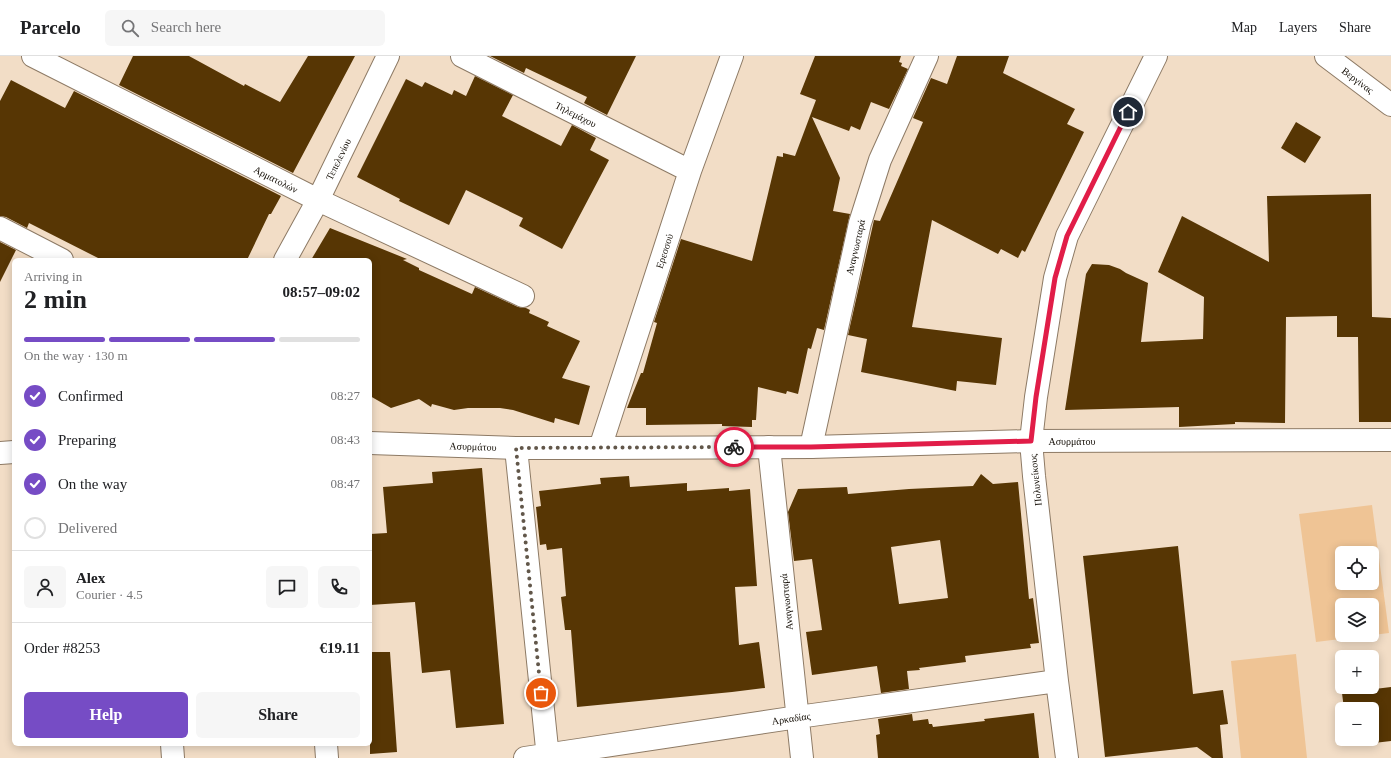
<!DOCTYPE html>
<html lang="en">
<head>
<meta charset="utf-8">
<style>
	:root { --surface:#fff; --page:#f6f6f6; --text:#202124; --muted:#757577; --line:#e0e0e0; --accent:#764cc5 }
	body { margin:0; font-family:"Times New Roman",serif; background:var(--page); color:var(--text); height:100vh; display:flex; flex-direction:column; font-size:15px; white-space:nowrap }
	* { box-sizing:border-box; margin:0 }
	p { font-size:13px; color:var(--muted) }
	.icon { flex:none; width:22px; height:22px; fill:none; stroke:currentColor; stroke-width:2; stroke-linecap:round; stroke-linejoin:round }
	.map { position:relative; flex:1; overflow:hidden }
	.details { position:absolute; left:12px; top:202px; width:360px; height:488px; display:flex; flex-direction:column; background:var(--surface); border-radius:6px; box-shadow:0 2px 10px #0003 }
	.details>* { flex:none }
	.tools { position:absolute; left:1335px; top:490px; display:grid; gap:8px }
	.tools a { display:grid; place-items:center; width:44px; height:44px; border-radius:6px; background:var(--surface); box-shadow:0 2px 10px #0003; font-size:20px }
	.pin { position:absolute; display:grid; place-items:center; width:34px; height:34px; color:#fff; margin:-17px; border:2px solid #fff; border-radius:50%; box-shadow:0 1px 4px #0007 }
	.courier { position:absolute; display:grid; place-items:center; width:40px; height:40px; margin:-20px; border:3px solid #e11d48; border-radius:50%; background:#fff; color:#222; box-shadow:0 1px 5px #0007 }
	.head em { font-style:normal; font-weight:600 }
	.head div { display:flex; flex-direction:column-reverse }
	.head { display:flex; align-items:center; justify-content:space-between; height:68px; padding:0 12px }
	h1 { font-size:26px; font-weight:600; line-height:30px }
	.bar { display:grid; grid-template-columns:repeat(4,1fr); gap:6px 4px; align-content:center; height:48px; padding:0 12px }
	.bar i { height:5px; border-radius:3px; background:var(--line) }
	.bar .active { background:var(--accent) }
	.bar p { grid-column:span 4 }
	.line { display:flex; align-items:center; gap:10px; padding:0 12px; border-top:1px solid var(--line) }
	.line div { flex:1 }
	.round { display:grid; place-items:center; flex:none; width:42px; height:42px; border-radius:6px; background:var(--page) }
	ol { padding:0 12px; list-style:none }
	li { display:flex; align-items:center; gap:12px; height:44px }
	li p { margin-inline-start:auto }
	li .icon { padding:4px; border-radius:50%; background:var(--accent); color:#fff; stroke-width:4 }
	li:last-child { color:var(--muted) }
	li i { width:22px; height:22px; border:2px solid var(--line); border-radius:50% }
	.button { display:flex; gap:8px; margin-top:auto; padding:8px 12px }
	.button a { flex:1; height:46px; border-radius:6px; background:var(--accent); color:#fff; font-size:16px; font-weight:600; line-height:46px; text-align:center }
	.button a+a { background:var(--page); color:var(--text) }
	header { display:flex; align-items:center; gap:24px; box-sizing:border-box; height:56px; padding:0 20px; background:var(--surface); border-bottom:1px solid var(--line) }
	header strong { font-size:19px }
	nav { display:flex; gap:22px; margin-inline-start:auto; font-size:14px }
	.search { width:280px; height:36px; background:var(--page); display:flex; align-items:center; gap:10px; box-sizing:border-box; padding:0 14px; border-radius:6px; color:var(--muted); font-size:15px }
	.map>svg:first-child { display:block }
	.green { fill:#efc495; fill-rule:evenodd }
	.building { fill:#573604; fill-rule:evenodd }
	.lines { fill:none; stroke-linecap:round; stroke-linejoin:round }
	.minor-casing { stroke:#8d7a65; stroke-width:24 }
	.tertiary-casing { stroke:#8d7a65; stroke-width:24 }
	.minor { stroke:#fff; stroke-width:22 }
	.tertiary { stroke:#fff; stroke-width:22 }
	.done { stroke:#62574a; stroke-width:4; stroke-dasharray:0 7.2 }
	.route { stroke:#e11d48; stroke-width:5 }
	.labels { text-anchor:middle; stroke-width:4; stroke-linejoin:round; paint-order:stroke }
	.street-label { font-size:10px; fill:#150f07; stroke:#fff }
</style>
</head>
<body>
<header>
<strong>Parcelo</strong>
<div class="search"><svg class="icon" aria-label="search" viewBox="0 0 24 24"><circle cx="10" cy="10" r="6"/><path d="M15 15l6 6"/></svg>Search here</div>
<nav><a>Map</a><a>Layers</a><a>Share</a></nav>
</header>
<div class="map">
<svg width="1391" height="702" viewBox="0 0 1391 702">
	<rect width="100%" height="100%" fill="#f2ddc6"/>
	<!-- green -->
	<path class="green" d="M1372,449l17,128 -73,9 -17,-128zM1342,497h30v30h-30zM1342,549h30v30h-30z
		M1296,598l11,104h-66l-10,-97z"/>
	<!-- building -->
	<path class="building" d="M133,0h56l55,30 1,-2 35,18 28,-46h47l-62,117 -174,-88z
		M490,0h146l-29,59 -23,-12 3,-6 -61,-29 -2,5z
		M815,0h86l-2,6 3,1 -1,3 7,3 -19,40 -18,-7 -11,28 -9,-4 -2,5 -37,-14 28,61 -7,33 17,3 -26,116 -7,-2 -6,21 -3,-1 -10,46 -11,-3 -1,3 -28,-7 -2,33h-4v7l-30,-1v-2l-76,1v-17h-19l14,-35h2l14,-50 -3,-1 27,-83 71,22 25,-105 6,1v-4l12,3 21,-56 -16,-6z
		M957,0h52l-6,17 72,36 -8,15 17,8 -59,120 -3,-2 -4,8 -17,-9 -3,5 -66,-34 -20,107 90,11 -6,47 -39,-4 -1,10 -95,-19 6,-33 -19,-4 26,-115 6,1 43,-99 -10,-4 18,-40 16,6z
		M475,20l38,19 -11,21 59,30 11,-21 24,13 -6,12 19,10 -47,89 -43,-23 4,-8 -57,-28 -17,35 -50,-24 1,-2 -43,-22 49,-98 16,8 3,-5 27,13 2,-5 12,6z
		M11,24l54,28 9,-17 207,105 -10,18h-2l-22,46h-145l-73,-37 -2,5 -21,-11 -6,-1v-115z
		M1296,66l25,15 -16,26 -24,-15z
		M1371,138l1,123 19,1v104h-32l-1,-85h-21v-21l-51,1 -1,106 -50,-1v2l-56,3v-20l-114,3 21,-136 6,-10 17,1 11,4 6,4 22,10 -7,59 62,-3 1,-42 -46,-25 24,-56 87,46 -2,-66z
		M330,172l77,31 -4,1 16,8v2l53,24 3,-7 43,20 8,1 4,2 -1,3 20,9 -2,4 33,15 -18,37 28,8 -11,39 -24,-7 -1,5 -41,-13 -13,-2h-32l-14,2 -22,-6 -1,3 -12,-8 -28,9 -21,-12v-136h-59z
		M0,186l16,8 -16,32z
		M482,412l22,256 -48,4 -6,-58 -28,3 -7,-71 -45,3v-71l17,-1 -4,-46 50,-4 -1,-11z
		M981,418l12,10 25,-2 11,117 4,-1 6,45 -9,1 1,4 -66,8 1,6 -47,6 1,2 -13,1 2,18 -28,4 -4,-27 -65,9 -6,-43 16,-2 -10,-71 -18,2 -6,-49 10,-23 49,-2 1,7 61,-5 64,-3zM940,484l8,58 -49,6 -8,-57z
		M629,420l1,11 57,-4v8l42,-3v3l21,-2 7,97 -22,1 4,58 20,-3 6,46 -33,4 -155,15 -6,-77h-6l-4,-33 5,-1 -4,-48 -15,2 -1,-6 -6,1 -4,-38 5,-1 -2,-15 62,-7 -1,-6z
		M1178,490l15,148 30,-4 5,34 -8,1 3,33h-11l-15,-11 -92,10 -22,-201z
		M370,596h20l7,100 -27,2z
		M1391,631v54l-43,5v-7h24v-30h-28l-2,-16z
		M1034,657l5,45h-161l-2,-23 4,-1 -2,-15 34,-5 1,7 15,-2 1,5h3l1,3 52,-6 -1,-2z"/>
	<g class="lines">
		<defs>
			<path id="minor" d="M33,0l285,144 205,96
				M462,0l228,115
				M1326,0l65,49
				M0,172l62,32
				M285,204l33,-60 70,-144
				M769,391l33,311
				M811,391l49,-224 20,-63 47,-104
				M516,392l32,310
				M600,392l90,-277 42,-115
				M172,688l1,14
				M326,688l1,14
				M525,702l273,-41 259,-36
				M1067,702l-10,-77 -23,-205 -3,-35 5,-44 19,-119 12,-42 89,-180"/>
			<path id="tertiary" d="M370,387l146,5h84l211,-1 220,-6 360,-1
				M0,397l14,-1"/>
		</defs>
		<!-- minor casing -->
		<use href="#minor" class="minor-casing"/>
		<!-- tertiary casing -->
		<use href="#tertiary" class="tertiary-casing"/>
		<!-- minor -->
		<use href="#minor" class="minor"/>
		<!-- tertiary -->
		<use href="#tertiary" class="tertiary"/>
	</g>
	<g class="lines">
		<!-- done -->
		<path class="done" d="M541,637l-25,-245 218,-1"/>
		<!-- route -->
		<path class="route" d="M734,391h77l220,-6 5,-44 19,-119 12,-42 61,-124"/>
	</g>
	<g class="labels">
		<!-- street labels -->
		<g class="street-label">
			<text transform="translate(1358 24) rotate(37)" y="4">Βεργίνας</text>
			<text transform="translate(576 58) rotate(27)" y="4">Τηλεμάχου</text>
			<text transform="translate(338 103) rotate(-64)" y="4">Τεπελενίου</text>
			<text transform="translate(276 123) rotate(27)" y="4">Αρματολών</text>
			<text transform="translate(855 191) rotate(-77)" y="4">Αναγνωσταρά</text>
			<text transform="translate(664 195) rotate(-72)" y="4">Ερεσσού</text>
			<text x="1072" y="389">Ασυρμάτου</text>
			<text transform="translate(473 390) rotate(2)" y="4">Ασυρμάτου</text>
			<text transform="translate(1035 424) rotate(-96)" y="4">Πολυνείκους</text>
			<text transform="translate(786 546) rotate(-96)" y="4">Αναγνωσταρά</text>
			<text transform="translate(791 662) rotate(-8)" y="4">Αρκαδίας</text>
		</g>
	</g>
</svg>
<div class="tools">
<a><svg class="icon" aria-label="locate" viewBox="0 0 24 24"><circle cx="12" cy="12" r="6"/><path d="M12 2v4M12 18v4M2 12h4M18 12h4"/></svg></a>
<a><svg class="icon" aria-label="layers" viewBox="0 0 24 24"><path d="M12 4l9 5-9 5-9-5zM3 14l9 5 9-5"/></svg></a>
<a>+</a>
<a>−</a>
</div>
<div class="pin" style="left:541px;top:637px;background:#ea580c"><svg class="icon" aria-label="bag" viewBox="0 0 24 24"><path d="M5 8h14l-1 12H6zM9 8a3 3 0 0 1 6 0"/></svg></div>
<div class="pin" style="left:1128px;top:56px;background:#1f2937"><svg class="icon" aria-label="home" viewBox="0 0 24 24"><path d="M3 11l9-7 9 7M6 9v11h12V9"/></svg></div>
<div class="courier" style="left:734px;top:391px"><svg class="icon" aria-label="bike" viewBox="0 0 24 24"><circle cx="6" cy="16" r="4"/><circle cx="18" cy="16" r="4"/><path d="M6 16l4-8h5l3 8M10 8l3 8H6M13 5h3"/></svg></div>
<section class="details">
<div class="head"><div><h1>2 min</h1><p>Arriving in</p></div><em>08:57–09:02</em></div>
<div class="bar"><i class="active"></i><i class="active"></i><i class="active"></i><i></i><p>On the way · 130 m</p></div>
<ol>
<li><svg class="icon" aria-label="check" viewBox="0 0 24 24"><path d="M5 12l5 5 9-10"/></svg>Confirmed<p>08:27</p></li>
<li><svg class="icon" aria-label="check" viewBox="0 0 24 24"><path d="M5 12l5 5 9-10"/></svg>Preparing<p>08:43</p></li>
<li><svg class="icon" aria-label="check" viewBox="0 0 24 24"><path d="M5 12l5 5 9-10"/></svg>On the way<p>08:47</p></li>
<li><i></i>Delivered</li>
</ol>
<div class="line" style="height:72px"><a class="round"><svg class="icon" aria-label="person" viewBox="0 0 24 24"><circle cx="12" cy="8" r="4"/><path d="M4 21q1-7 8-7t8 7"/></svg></a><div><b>Alex</b><p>Courier · 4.5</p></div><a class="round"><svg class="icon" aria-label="chat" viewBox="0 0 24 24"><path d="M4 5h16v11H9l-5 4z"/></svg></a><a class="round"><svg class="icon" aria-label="phone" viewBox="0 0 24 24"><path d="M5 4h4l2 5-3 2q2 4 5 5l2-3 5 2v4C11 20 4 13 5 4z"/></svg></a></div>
<div class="line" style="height:52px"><div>Order #8253</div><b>€19.11</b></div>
<div class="button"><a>Help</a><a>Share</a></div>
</section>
</div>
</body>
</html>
